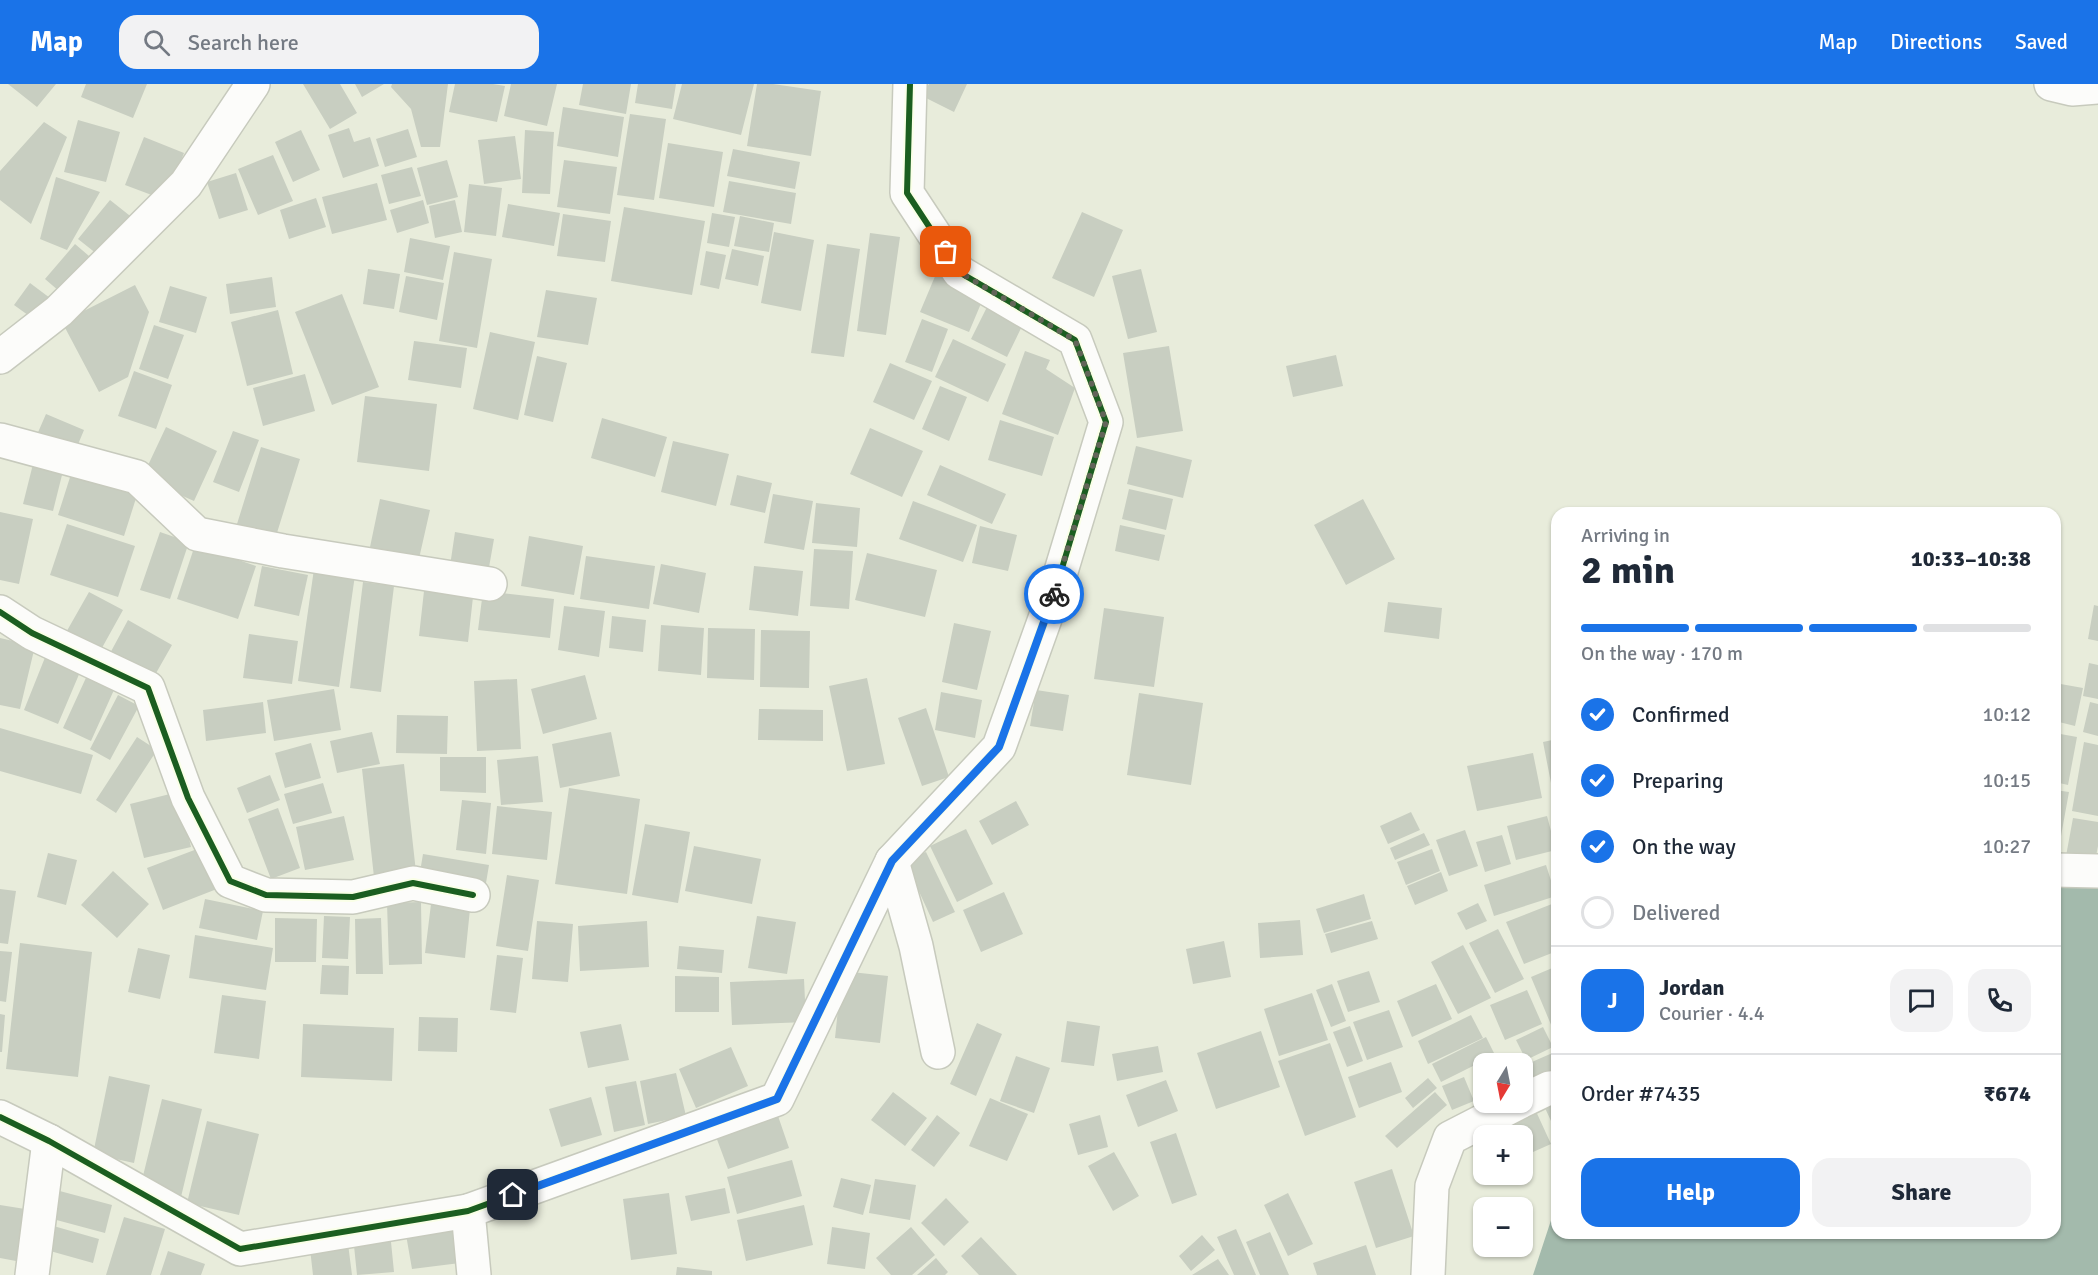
<!DOCTYPE html>
<html lang="en">
<head>
<meta charset="utf-8">
<style>
	:root { --surface:#fff; --page:#f2f2f3; --text:#1f2937; --muted:#747a83; --line:#e0e1e3; --accent:#1a73e8 }
	body { margin:0; font-family:Signika,sans-serif; background:var(--page); color:var(--text); height:100vh; display:flex; flex-direction:column; font-size:22px; white-space:nowrap }
	* { box-sizing:border-box; margin:0 }
	p { font-size:20px; color:var(--muted) }
	.icon { flex:none; width:33px; height:33px; fill:none; stroke:currentColor; stroke-width:2; stroke-linecap:round; stroke-linejoin:round }
	.map { position:relative; flex:1; overflow:hidden }
	.details { position:absolute; left:1551px; top:423px; width:510px; height:732px; display:flex; flex-direction:column; background:var(--surface); border-radius:18px; box-shadow:0 2px 4px #0004 }
	.details>* { flex:none }
	.needle { width:39px; rotate:190deg }
	.tools { position:absolute; left:1473px; top:969px; display:grid; gap:12px }
	.tools a { display:grid; place-items:center; width:60px; height:60px; border-radius:12px; background:var(--surface); box-shadow:0 2px 4px #0004; font-size:30px }
	.pin { position:absolute; display:grid; place-items:center; width:51px; height:51px; color:#fff; margin:-26px; border-radius:12px; box-shadow:0 3px 9px #0006 }
	.courier { position:absolute; display:grid; place-items:center; width:60px; height:60px; margin:-30px; border:4px solid #1a73e8; border-radius:50%; background:#fff; color:#222; box-shadow:0 2px 8px #0007 }
	.summary em { font-style:normal; font-weight:700 }
	.summary div { display:flex; flex-direction:column-reverse }
	.summary { display:flex; align-items:center; justify-content:space-between; height:102px; padding:0 30px }
	h1 { font-size:39px; font-weight:700; line-height:45px }
	.bar { display:grid; grid-template-columns:repeat(4,1fr); gap:9px 6px; align-content:center; height:72px; padding:0 30px }
	.bar i { height:8px; border-radius:4px; background:var(--line) }
	.bar .selected { background:var(--accent) }
	.bar p { grid-column:span 4 }
	.line { display:flex; align-items:center; gap:15px; padding:0 30px; border-top:2px solid var(--line) }
	.line div { flex:1 }
	.round { display:grid; place-items:center; flex:none; width:63px; height:63px; border-radius:18px; background:var(--page) }
	ol { padding:0 30px; list-style:none }
	li { display:flex; align-items:center; gap:18px; height:66px }
	li p { margin-inline-start:auto }
	li .icon { padding:6px; border-radius:50%; background:var(--accent); color:#fff; stroke-width:4 }
	li:last-child { color:var(--muted) }
	li i { width:33px; height:33px; border:3px solid var(--line); border-radius:50% }
	.primary-button { display:flex; gap:12px; margin-top:auto; padding:12px 30px }
	.primary-button a { flex:1; height:69px; border-radius:18px; background:var(--accent); color:#fff; font-size:24px; font-weight:700; line-height:69px; text-align:center }
	.primary-button a+a { background:var(--page); color:var(--text) }
	header { display:flex; align-items:center; gap:36px; box-sizing:border-box; height:84px; padding:0 30px; background:var(--accent); color:#fff }
	header strong { font-size:28px }
	nav { display:flex; gap:33px; margin-inline-start:auto; font-size:21px }
	.search { width:420px; height:54px; background:var(--page); display:flex; align-items:center; gap:15px; box-sizing:border-box; padding:0 21px; border-radius:18px; color:var(--muted); font-size:22px }
	.map>svg:first-child { display:block }
	.water { fill:#a3baac }
	.building { fill:#c8cec1 }
	.lines { fill:none; stroke-linecap:round; stroke-linejoin:round }
	.street-casing { stroke:#c7cabd; stroke-width:36 }
	.secondary-casing { stroke:#c7cabd; stroke-width:36 }
	.street { stroke:#fcfcfa; stroke-width:33 }
	.secondary { stroke:#fcfcfa; stroke-width:33 }
	.cycleway-casing { stroke:#faffe7; stroke-width:10 }
	.cycleway { stroke:#1b5e20; stroke-width:6 }
	.done { stroke:#626558; stroke-width:6; stroke-dasharray:0 10.8 }
	.route { stroke:#1a73e8; stroke-width:8 }
</style>
</head>
<body>
<header>
<strong>Map</strong>
<div class="search"><svg class="icon" aria-label="search" viewBox="0 0 24 24"><circle cx="10" cy="10" r="6"/><path d="M15 15l6 6"/></svg>Search here</div>
<nav><a>Map</a><a>Directions</a><a>Saved</a></nav>
</header>
<div class="map">
<svg width="2098" height="1191" viewBox="0 0 2098 1191">
	<rect width="100%" height="100%" fill="#e8ecdb"/>
	<!-- water -->
	<path class="water" d="M2098,800v391h-565l24,-73v31h498v-346z"/>
	<!-- building -->
	<path class="building" d="M8,0h48l-19,23z
		M86,0h61l-14,34 -52,-21z
		M303,0h37l17,29 -27,16z
		M355,0h29l-22,13z
		M392,0h56l-8,63h-19l-10,-38 -20,-22z
		M455,0h38l12,2 -8,36 -48,-10z
		M511,0h46l-10,42 -43,-10z
		M583,0h48l-5,30 -47,-9z
		M638,0h38l-4,25 -37,-6z
		M682,0h72l-13,51 -68,-16z
		M757,0h16l48,7 -10,65 -64,-10z
		M929,0h38l-13,28 -32,-16z
		M563,23l61,10 -6,40 -61,-11z
		M630,30l36,5 -12,81 -37,-5z
		M78,36l42,12 -14,50 -42,-10z
		M44,38l23,15 -36,87 -31,-24v-29z
		M349,44l5,14 16,-5 9,29 -36,12 -15,-43z
		M408,45l9,28 -32,10 -9,-28z
		M301,46l19,40 -27,12 -18,-40z
		M525,46l29,2 -4,62 -28,-1z
		M515,52l6,43 -37,5 -6,-44z
		M144,53l40,16 -19,47 -40,-15z
		M668,59l55,9 -9,55 -55,-9z
		M733,65l67,13 -5,27 -68,-13z
		M273,71l20,46 -35,14 -20,-46z
		M447,76l11,37 -31,8 -10,-37z
		M564,76l53,7 -7,47 -53,-7z
		M412,83l9,29 -32,8 -8,-29z
		M236,89l12,37 -29,9 -12,-37z
		M56,93l44,15 -33,58 -27,-11z
		M729,97l67,12 -5,31 -68,-12z
		M377,99l10,37 -55,14 -10,-37z
		M469,100l33,4 -6,48 -32,-4z
		M316,114l10,29 -37,12 -9,-29z
		M110,116l24,19 -32,39 -24,-19z
		M423,116l6,23 -32,10 -7,-23z
		M455,116l7,32 -27,6 -6,-32z
		M508,120l52,9 -6,33 -52,-9z
		M624,123l81,14 -13,74 -81,-14z
		M1082,128l41,18 -29,67 -42,-19z
		M712,129l23,4 -6,30 -22,-4z
		M563,130l48,7 -6,41 -48,-6z
		M740,132l34,7 -5,29 -35,-6z
		M774,148l40,8 -13,71 -40,-8z
		M870,149l30,4 -14,98 -29,-4z
		M410,154l40,8 -7,34 -39,-8z
		M75,160l21,18 -30,35 -21,-18z
		M827,160l33,5 -16,108 -33,-4z
		M732,165l32,7 -6,30 -33,-7z
		M706,167l20,4 -7,34 -19,-4z
		M454,168l38,7 -15,89 -38,-7z
		M368,185l32,5 -6,35 -31,-5z
		M1141,185l16,63 -29,7 -16,-63z
		M936,190l49,20 -16,38 -49,-20z
		M406,192l38,7 -7,37 -38,-8z
		M272,193l4,30 -46,7 -4,-30z
		M30,199l24,18 -15,22 -25,-18z
		M135,201l14,27 -21,65 -29,15 -37,-70z
		M170,202l37,11 -11,36 -37,-11z
		M546,206l51,8 -9,47 -51,-8z
		M342,210l37,93 -47,18 -37,-93z
		M989,219l36,17 -18,37 -36,-18z
		M278,226l15,64 -46,12 -16,-64z
		M922,235l26,10 -16,43 -27,-10z
		M154,241l30,10 -16,44 -29,-10z
		M490,248l45,10 -17,78 -45,-11z
		M953,255l53,25 -18,38 -53,-25z
		M414,257l53,7 -6,40 -53,-8z
		M1169,262l14,85 -46,7 -14,-85z
		M1025,267l25,9 -4,9 29,19 -17,47 -56,-21z
		M1336,271l7,31 -50,11 -7,-31z
		M537,272l30,7 -14,59 -29,-7z
		M890,279l42,18 -18,39 -41,-18z
		M134,287l38,14 -16,44 -38,-13z
		M305,290l10,37 -52,15 -10,-38z
		M940,302l27,11 -18,44 -27,-12z
		M365,312l72,8 -8,67 -72,-9z
		M46,330l38,16 -10,24 -38,-17z
		M602,334l65,19 -12,40 -64,-19z
		M1000,336l54,17 -12,39 -54,-16z
		M166,343l51,24 -23,50 -52,-23z
		M870,344l53,23 -21,46 -52,-23z
		M233,347l26,9 -20,52 -26,-10z
		M673,357l56,13 -13,52 -55,-14z
		M1136,362l56,14 -9,38 -56,-14z
		M261,363l39,12 -24,77 -39,-12z
		M35,372l30,7 -12,48 -30,-7z
		M940,381l66,29 -14,30 -65,-29z
		M72,387l66,21 -14,44 -66,-21z
		M737,391l35,8 -7,30 -35,-8z
		M1129,405l44,10 -7,31 -44,-11z
		M773,410l40,7 -9,49 -40,-7z
		M380,415l50,11 -12,53 -49,-11z
		M1363,415l32,60 -49,26 -32,-60z
		M913,417l64,24 -14,37 -64,-23z
		M816,419l44,5 -3,39 -45,-4z
		M0,428l33,7 -14,65 -19,-4z
		M67,440l68,22 -17,51 -68,-22z
		M1120,441l45,10 -6,26 -44,-10z
		M980,442l37,9 -9,36 -36,-8z
		M160,448l29,10 -19,57 -30,-9z
		M455,448l39,7 -6,34 -38,-7z
		M529,452l54,10 -9,49 -53,-9z
		M195,461l61,21 -18,53 -61,-20z
		M814,465l39,2 -4,58 -39,-3z
		M867,469l70,17 -12,47 -70,-17z
		M586,472l69,10 -6,43 -69,-10z
		M661,480l45,9 -7,40 -46,-9z
		M262,482l46,9 -9,41 -45,-10z
		M754,482l49,5 -5,45 -49,-6z
		M314,485l41,6 -16,112 -41,-6z
		M363,498l31,4 -13,106 -31,-4z
		M425,498l49,6 -6,54 -49,-6z
		M483,507l71,8 -4,39 -72,-8z
		M89,508l34,18 -25,45 -34,-19z
		M1388,518l54,6 -3,31 -55,-7z
		M2094,521l4,1v35l-10,-2z
		M564,522l41,5 -6,46 -41,-7z
		M1104,524l60,9 -10,70 -60,-8z
		M612,532l34,4 -3,32 -34,-4z
		M128,536l44,25 -21,37 -43,-25z
		M954,539l37,8 -14,59 -35,-8z
		M661,541l43,3 -3,47 -43,-4z
		M708,544l47,1 -1,51 -47,-2z
		M761,546l49,1 -1,57 -49,-1z
		M249,550l49,7 -6,43 -49,-6z
		M0,554l35,8 -15,63 -20,-4z
		M48,566l35,15 -25,59 -34,-14z
		M2089,579l9,2v34l-15,-3z
		M90,585l28,12 -27,60 -28,-13z
		M585,591l12,44 -54,15 -12,-45z
		M867,594l18,86 -38,7 -18,-85z
		M517,595l4,70 -44,2 -3,-70z
		M2055,599l28,5 -8,38 -20,-5z
		M334,605l7,41 -67,11 -7,-41z
		M1036,606l33,5 -6,36 -33,-5z
		M941,608l41,8 -7,38 -40,-8z
		M1139,609l64,10 -12,82 -64,-10z
		M118,611l21,11 -29,54 -20,-11z
		M263,618l3,31 -60,8 -3,-31z
		M2090,618l8,2v32l-15,-4z
		M926,624l23,69 -27,9 -24,-68z
		M759,625l64,1v31l-65,-1z
		M397,631l51,1 -1,38 -51,-1z
		M0,644l93,27 -12,39 -81,-23z
		M372,648l8,32 -43,9 -7,-32z
		M611,648l9,44 -60,12 -8,-44z
		M2055,649l22,4 -9,48 -13,-3z
		M137,653l20,13 -41,63 -20,-13z
		M1557,655v42l-6,2 -8,-41z
		M2084,658l14,3v71l-26,-5z
		M311,659l10,35 -36,10 -10,-35z
		M1533,669l9,45 -65,13 -10,-45z
		M538,672l5,46 -42,3 -4,-45z
		M440,673h46v36l-46,-2z
		M404,680l12,108 -42,5 -12,-108z
		M270,691l10,25 -33,13 -10,-25z
		M323,699l9,30 -39,11 -9,-30z
		M569,704l71,11 -13,95 -72,-10z
		M2055,706l14,2 -12,66 -2,-1z
		M178,708l13,55 -47,11 -14,-54z
		M462,716l29,3 -5,51 -30,-4z
		M1016,717l13,24 -37,20 -13,-24z
		M497,722l55,6 -5,48 -55,-6z
		M278,724l22,60 -29,11 -23,-60z
		M1411,728l9,18 -32,14 -8,-18z
		M344,732l10,44 -49,10 -9,-43z
		M1547,732l9,34 -40,10 -9,-34z
		M2073,734l25,4v24l-3,15 -29,-5z
		M645,740l45,8 -12,71 -46,-8z
		M966,745l27,55 -36,18 -27,-56z
		M1465,746l13,36 -29,10 -13,-36z
		M1424,749l6,12 -35,15 -5,-12z
		M1502,751l9,29 -26,8 -9,-30z
		M205,762l17,41 -59,23 -16,-42z
		M694,762l67,13 -9,45 -67,-13z
		M1432,765l8,22 -34,14 -9,-23z
		M926,768l29,60 -22,10 -28,-61z
		M48,769l29,7 -11,45 -29,-8z
		M423,770l66,11 -4,24 -66,-11z
		M1546,781l10,31 -62,20 -10,-31z
		M113,787l36,33 -32,34 -36,-33z
		M1441,788l7,19 -33,14 -8,-19z
		M507,791l32,5 -11,71 -32,-5z
		M0,805l16,2 -8,53 -8,-1z
		M1004,808l19,42 -42,18 -18,-42z
		M1364,810l7,25 -47,14 -8,-24z
		M205,815l58,12 -6,29 -58,-12z
		M421,818l1,62 -33,1 -2,-62z
		M1557,818v49l-33,13 -18,-42z
		M1478,819l9,18 -21,9 -9,-17z
		M431,820l39,5 -5,49 -40,-5z
		M324,832l26,1 -2,42 -26,-1z
		M757,832l39,6 -9,52 -39,-6z
		M275,834l42,1 -1,43h-41z
		M381,834l2,56h-27l-1,-55z
		M1300,836l3,35 -43,3 -2,-35z
		M537,837l36,3 -5,58 -36,-3z
		M647,837l2,46 -69,4 -2,-45z
		M1372,837l6,18 -47,14 -6,-19z
		M1498,845l26,50 -29,14 -26,-50z
		M195,851l78,13 -7,42 -77,-12z
		M1224,857l7,36 -38,7 -7,-35z
		M20,859l72,9 -14,125 -72,-8z
		M1463,861l28,53 -33,16 -27,-52z
		M679,862l45,4 -2,23 -45,-4z
		M138,864l32,7 -10,44 -32,-7z
		M0,867l12,1 -6,50 -6,-1z
		M497,871l26,3 -7,55 -26,-3z
		M322,881l27,1 -1,29 -28,-1z
		M1557,882v73l-26,-62z
		M842,887l46,5 -8,67 -45,-5z
		M1369,887l11,31 -32,10 -11,-31z
		M675,892l44,1v35h-44z
		M804,895l2,43 -74,3 -2,-43z
		M1332,900l14,37 -15,6 -15,-37z
		M1436,900l16,35 -40,18 -15,-36z
		M1527,906l15,34 -37,16 -15,-35z
		M1312,909l16,47 -49,16 -15,-47z
		M222,911l44,6 -7,58 -45,-6z
		M1389,926l14,37 -36,13 -14,-38z
		M0,930l5,1 -3,37h-2z
		M1471,931l12,23 -55,26 -10,-23z
		M419,933l39,1 -1,34 -39,-1z
		M1067,937l33,5 -6,40 -33,-4z
		M977,939l25,11 -26,62 -26,-12z
		M303,940l91,4 -2,53 -91,-4z
		M621,940l8,36 -41,8 -8,-36z
		M1350,942l13,35 -16,6 -14,-35z
		M1543,943l10,20 -27,13 -10,-20z
		M1261,947l19,56 -64,22 -19,-56z
		M1486,953l9,18 -54,27 -9,-18z
		M1330,959l26,74 -51,19 -27,-75z
		M1158,962l5,26 -46,9 -5,-27z
		M731,963l17,39 -52,22 -17,-39z
		M1557,967v18l-25,11 -7,-15z
		M1016,972l34,12 -16,45 -34,-12z
		M1391,978l11,30 -43,16 -11,-31z
		M1484,984v27l-10,-22z
		M676,989l10,43 -38,8 -8,-43z
		M109,992l41,9 -16,78 -41,-9z
		M1464,993l10,24 -22,9 -10,-24z
		M1428,994l9,10 -24,20 -8,-10z
		M1166,996l12,31 -40,16 -12,-32z
		M636,997l9,44 -31,7 -9,-45z
		M893,1008l34,26 -22,28 -34,-26z
		M1435,1008l12,13 -50,43 -12,-12z
		M591,1013l11,38 -41,12 -12,-38z
		M990,1014l38,16 -21,47 -38,-15z
		M162,1015l40,10 -21,88 -41,-9z
		M1557,1018v32l-12,-26z
		M1534,1023l17,37 -27,12 -2,-20h-7l-8,-17z
		M777,1029l12,35 -61,21 -13,-35z
		M937,1031l23,18 -26,34 -23,-17z
		M1100,1031l8,32 -30,8 -9,-31z
		M207,1037l52,13 -20,81 -52,-12z
		M1176,1049l21,62 -25,9 -22,-62z
		M1114,1068l25,44 -26,15 -25,-45z
		M792,1076l10,36 -65,18 -10,-37z
		M1392,1085l22,67 -38,12 -22,-66z
		M841,1094l30,7 -8,30 -30,-8z
		M875,1095l41,6 -6,35 -41,-7z
		M725,1104l5,25 -39,8 -6,-25z
		M56,1106l56,15 -7,28 -56,-15z
		M669,1109l8,61 -46,6 -8,-61z
		M1288,1109l25,51 -25,12 -24,-51z
		M946,1114l23,24 -25,24 -23,-23z
		M0,1121l25,4 -9,52 -16,-3z
		M804,1121l9,40 -67,16 -9,-41z
		M124,1133l41,12 -14,46h-45z
		M462,1136l6,42 -56,7 -7,-40z
		M50,1141l49,14 -6,24 -50,-14z
		M832,1143l38,6 -5,36 -38,-5z
		M911,1143l24,28 -23,20h-21l-15,-17z
		M1236,1145l20,46h-22l-17,-38z
		M390,1148l4,40 -37,3 -4,-39z
		M1270,1148l19,43h-29l-14,-33z
		M1202,1151l13,15 -24,21 -12,-15z
		M347,1152l5,39h-39l-4,-35z
		M981,1153l36,38h-38l-18,-19z
		M1366,1161l10,30h-59l-4,-12z
		M168,1167l37,13 -4,11h-41z
		M936,1174l12,14 -3,3h-28z
		M1218,1175l11,16h-37z
		M677,1183l35,4v4h-36z"/>
	<g class="lines">
		<defs>
			<path id="street" d="M2051,0l21,5 26,-2
				M0,356l137,37 60,57 86,17 207,33
				M0,528l32,21 116,55 40,110 42,83 36,14 87,2 60,-14 60,12
				M892,777l24,85 22,106
				M2055,786l43,1
				M1522,1017l27,-13 8,-1
				M468,1127l6,64
				M32,1191l17,-134
				M1428,1191l4,-89 18,-48 70,-36"/>
			<path id="secondary" d="M0,273l59,-46 127,-127 67,-100
				M0,1033l49,24 191,108 228,-38 309,-112 115,-238 107,-114 57,-159 50,-166 -31,-82 -116,-68 -52,-79 3,-109"/>
		</defs>
		<!-- street casing -->
		<use href="#street" class="street-casing"/>
		<!-- secondary casing -->
		<use href="#secondary" class="secondary-casing"/>
		<!-- street -->
		<use href="#street" class="street"/>
		<!-- secondary -->
		<use href="#secondary" class="secondary"/>
		<defs>
			<path id="cycleway" d="M0,528l32,21 116,55 40,110 42,83 36,14 87,2 60,-14 60,12
				M0,1033l49,24 191,108 228,-38 309,-112 115,-238 107,-114 57,-159 50,-166 -31,-82 -116,-68 -52,-79 3,-109"/>
		</defs>
		<!-- cycleway casing -->
		<use href="#cycleway" class="cycleway-casing"/>
		<!-- cycleway -->
		<use href="#cycleway" class="cycleway"/>
	</g>
	<g class="lines">
		<!-- done -->
		<path class="done" d="M946,168l13,20 116,68 31,82 -52,172"/>
		<!-- route -->
		<path class="route" d="M513,1111l264,-96 115,-238 107,-114 55,-153"/>
	</g>
</svg>
<div class="tools">
<a><svg class="needle" viewBox="-14 -14 28 28"><path d="M0-13l5 13h-10z" fill="#e53935"/><path d="M0 13l5-13h-10z" fill="#747a83"/></svg></a>
<a>+</a>
<a>−</a>
</div>
<div class="pin" style="left:946px;top:168px;background:#ea580c"><svg class="icon" aria-label="bag" viewBox="0 0 24 24"><path d="M5 8h14l-1 12H6zM9 8a3 3 0 0 1 6 0"/></svg></div>
<div class="pin" style="left:513px;top:1111px;background:#1f2937"><svg class="icon" aria-label="home" viewBox="0 0 24 24"><path d="M3 11l9-7 9 7M6 9v11h12V9"/></svg></div>
<div class="courier" style="left:1054px;top:510px"><svg class="icon" aria-label="bike" viewBox="0 0 24 24"><circle cx="6" cy="16" r="4"/><circle cx="18" cy="16" r="4"/><path d="M6 16l4-8h5l3 8M10 8l3 8H6M13 5h3"/></svg></div>
<section class="details">
<div class="summary"><div><h1>2 min</h1><p>Arriving in</p></div><em>10:33–10:38</em></div>
<div class="bar"><i class="selected"></i><i class="selected"></i><i class="selected"></i><i></i><p>On the way · 170 m</p></div>
<ol>
<li><svg class="icon" aria-label="check" viewBox="0 0 24 24"><path d="M5 12l5 5 9-10"/></svg>Confirmed<p>10:12</p></li>
<li><svg class="icon" aria-label="check" viewBox="0 0 24 24"><path d="M5 12l5 5 9-10"/></svg>Preparing<p>10:15</p></li>
<li><svg class="icon" aria-label="check" viewBox="0 0 24 24"><path d="M5 12l5 5 9-10"/></svg>On the way<p>10:27</p></li>
<li><i></i>Delivered</li>
</ol>
<div class="line" style="height:108px"><b class="round" style="background:var(--accent);color:#fff">J</b><div><b>Jordan</b><p>Courier · 4.4</p></div><a class="round"><svg class="icon" aria-label="chat" viewBox="0 0 24 24"><path d="M4 5h16v11H9l-5 4z"/></svg></a><a class="round"><svg class="icon" aria-label="phone" viewBox="0 0 24 24"><path d="M5 4h4l2 5-3 2q2 4 5 5l2-3 5 2v4C11 20 4 13 5 4z"/></svg></a></div>
<div class="line" style="height:78px"><div>Order #7435</div><b>₹674</b></div>
<div class="primary-button"><a>Help</a><a>Share</a></div>
</section>
</div>
</body>
</html>
